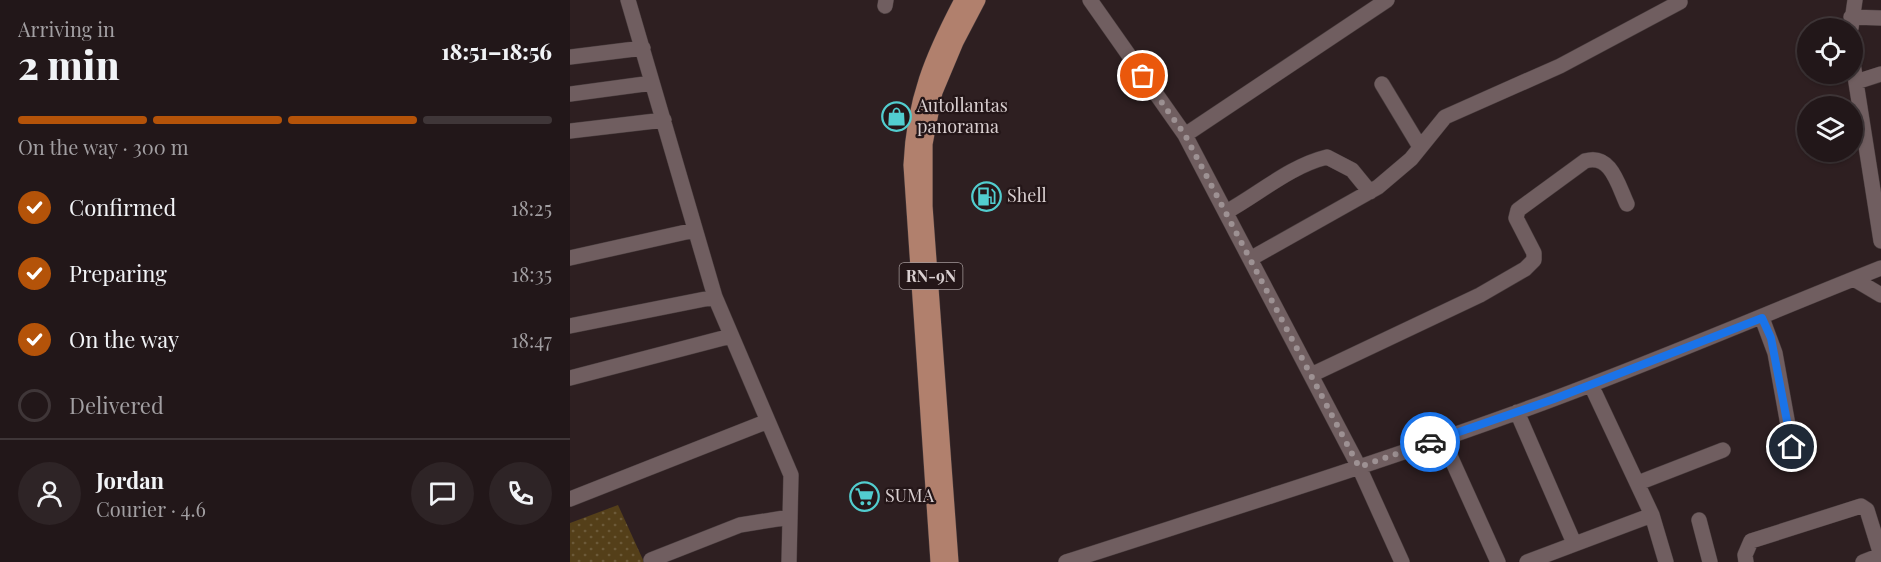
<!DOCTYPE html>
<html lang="en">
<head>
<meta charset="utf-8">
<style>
	:root { --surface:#221719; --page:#2e2426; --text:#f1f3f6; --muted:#a29fa2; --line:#3f3638; --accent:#b45309 }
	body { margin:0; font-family:"Playfair Display",serif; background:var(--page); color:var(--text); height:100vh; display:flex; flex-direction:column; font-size:22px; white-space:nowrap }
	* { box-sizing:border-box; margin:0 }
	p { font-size:20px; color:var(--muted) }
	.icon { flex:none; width:33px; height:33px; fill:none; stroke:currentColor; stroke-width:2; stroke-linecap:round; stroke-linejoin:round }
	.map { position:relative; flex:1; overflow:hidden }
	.drawer { display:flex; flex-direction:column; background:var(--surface); width:570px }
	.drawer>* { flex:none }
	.buttons { position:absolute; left:1227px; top:18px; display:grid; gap:12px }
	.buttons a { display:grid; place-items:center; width:66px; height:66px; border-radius:50%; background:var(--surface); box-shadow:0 2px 4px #0004,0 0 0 2px var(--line); font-size:30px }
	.pin { position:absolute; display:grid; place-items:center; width:51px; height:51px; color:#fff; margin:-26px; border:3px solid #fff; border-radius:50%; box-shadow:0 2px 6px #0007 }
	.courier { position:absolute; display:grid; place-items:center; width:60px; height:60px; margin:-30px; border:4px solid #1a73e8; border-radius:50%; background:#fff; color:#222; box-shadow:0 2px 8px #0007 }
	.head em { font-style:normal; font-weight:800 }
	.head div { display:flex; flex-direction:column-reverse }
	.head { display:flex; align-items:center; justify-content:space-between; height:102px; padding:0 18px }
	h1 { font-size:39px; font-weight:800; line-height:45px }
	.bar { display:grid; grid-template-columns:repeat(4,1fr); gap:9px 6px; align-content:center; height:72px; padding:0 18px }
	.bar i { height:8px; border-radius:4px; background:var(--line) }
	.bar .active { background:var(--accent) }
	.bar p { grid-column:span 4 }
	.line { display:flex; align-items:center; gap:15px; padding:0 18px; border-top:2px solid var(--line) }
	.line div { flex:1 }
	.round { display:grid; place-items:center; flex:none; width:63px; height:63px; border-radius:32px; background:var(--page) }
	ol { padding:0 18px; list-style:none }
	li { display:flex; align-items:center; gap:18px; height:66px }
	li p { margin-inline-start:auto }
	li .icon { padding:6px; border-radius:50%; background:var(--accent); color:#fff; stroke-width:4 }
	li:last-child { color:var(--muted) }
	li i { width:33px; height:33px; border:3px solid var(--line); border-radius:50% }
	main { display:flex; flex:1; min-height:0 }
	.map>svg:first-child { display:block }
	.park { fill:url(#park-dots) }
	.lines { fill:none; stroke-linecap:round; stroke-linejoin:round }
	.minor-casing { stroke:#483c3d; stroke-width:16 }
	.major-casing { stroke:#483c3d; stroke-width:16 }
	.minor { stroke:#705e60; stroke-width:15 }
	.major { stroke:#b1806d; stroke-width:15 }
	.done { stroke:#9d9193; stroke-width:6; stroke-dasharray:0 10.8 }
	.route { stroke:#1a73e8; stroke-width:8 }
	.labels { text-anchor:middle; stroke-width:4.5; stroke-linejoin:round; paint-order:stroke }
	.shield { fill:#241618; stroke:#a39899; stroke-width:1.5 }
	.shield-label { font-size:16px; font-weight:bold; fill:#d9cfd0 }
	.poi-label { font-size:18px; fill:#d9cfd0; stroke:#241618; text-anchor:start }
</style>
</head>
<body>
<main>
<section class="drawer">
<div class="head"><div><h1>2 min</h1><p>Arriving in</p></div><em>18:51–18:56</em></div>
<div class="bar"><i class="active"></i><i class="active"></i><i class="active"></i><i></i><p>On the way · 300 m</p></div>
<ol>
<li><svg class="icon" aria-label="check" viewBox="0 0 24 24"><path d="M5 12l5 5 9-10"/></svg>Confirmed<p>18:25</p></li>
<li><svg class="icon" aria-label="check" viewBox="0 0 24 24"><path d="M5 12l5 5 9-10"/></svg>Preparing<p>18:35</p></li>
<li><svg class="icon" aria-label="check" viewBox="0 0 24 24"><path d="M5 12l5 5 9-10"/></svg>On the way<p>18:47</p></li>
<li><i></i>Delivered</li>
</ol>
<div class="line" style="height:108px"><a class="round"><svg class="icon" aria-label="person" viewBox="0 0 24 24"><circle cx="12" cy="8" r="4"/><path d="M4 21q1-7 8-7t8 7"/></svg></a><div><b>Jordan</b><p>Courier · 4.6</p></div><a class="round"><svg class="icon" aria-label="chat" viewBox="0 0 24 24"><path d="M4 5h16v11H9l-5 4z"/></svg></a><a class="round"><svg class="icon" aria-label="phone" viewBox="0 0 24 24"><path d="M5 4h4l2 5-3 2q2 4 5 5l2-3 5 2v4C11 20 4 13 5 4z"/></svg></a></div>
</section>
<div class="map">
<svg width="1311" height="562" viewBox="0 0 1311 562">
	<defs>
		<pattern id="park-dots" width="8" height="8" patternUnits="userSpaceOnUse" patternTransform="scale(1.5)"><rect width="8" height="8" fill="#543f19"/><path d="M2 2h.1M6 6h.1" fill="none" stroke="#6c5a39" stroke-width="1.8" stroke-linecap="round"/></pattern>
	</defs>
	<rect width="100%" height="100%" fill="#2e1f21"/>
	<!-- park -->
	<path class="park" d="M48,505l26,57h-74v-39z"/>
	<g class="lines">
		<defs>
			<path id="minor" d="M58,0l87,297 76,178 -2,87
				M520,0l95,135 174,332 43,95
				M315,6l1,-6
				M1281,17l30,1
				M1281,28l4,-28
				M0,57l73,-9
				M1282,57l29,184
				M1286,82l25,-8
				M812,84l38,63
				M0,94l82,-11
				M0,131l94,-11
				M615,135l202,-135
				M656,212c33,-18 64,-46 101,-55l25,13 18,22
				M0,258l125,-28
				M680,259l128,-72 33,-28 34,-42 115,-51 120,-64
				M1284,279l27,16
				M1192,318l13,35 20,111
				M0,326l145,-29
				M741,375l169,-80 45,-26 9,-9v-7l-18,-35 2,-8 67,-49c26,-8 33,24 42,43
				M0,378l161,-42
				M1021,385l61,130 14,47
				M947,412l57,131
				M872,438l56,124
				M1068,483l85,-33
				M0,499l198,-78
				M1129,520l11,42
				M81,560l89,-35 50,-8
				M496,562c151,-49 303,-96 452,-150 123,-44 242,-96 363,-144
				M957,562l125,-47
				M1176,562l-1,-7 6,-14 110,-35 6,4 14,45
				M1293,562l18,-7"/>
			<path id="major" d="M368,562l-27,-397c3,-65 21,-108 51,-165
				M381,562l-26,-356v-62l10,-52 21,-50 22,-42"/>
		</defs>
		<!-- minor casing -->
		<use href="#minor" class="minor-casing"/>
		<!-- major casing -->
		<use href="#major" class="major-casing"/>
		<!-- minor -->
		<use href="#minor" class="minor"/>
		<!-- major -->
		<use href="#major" class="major"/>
	</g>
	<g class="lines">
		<!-- done -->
		<path class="done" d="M573,76l42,59 174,332 71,-25"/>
		<!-- route -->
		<path class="route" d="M860,442l124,-43 208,-81 9,20 21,109"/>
	</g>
	<!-- icons -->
	<defs>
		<symbol id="shop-ring" viewBox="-11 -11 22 22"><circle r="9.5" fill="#241618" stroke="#52cdcf" stroke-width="1.5"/><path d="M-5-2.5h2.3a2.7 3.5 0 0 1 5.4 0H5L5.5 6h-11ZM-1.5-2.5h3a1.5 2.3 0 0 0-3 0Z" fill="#52cdcf"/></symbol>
		<symbol id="fuel-ring" viewBox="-11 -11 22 22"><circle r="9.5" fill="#241618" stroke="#52cdcf" stroke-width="1.5"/><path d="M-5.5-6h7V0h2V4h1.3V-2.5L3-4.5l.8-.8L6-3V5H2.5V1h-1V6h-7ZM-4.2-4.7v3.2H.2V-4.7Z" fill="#52cdcf"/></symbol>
		<symbol id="supermarket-ring" viewBox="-11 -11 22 22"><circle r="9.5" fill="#241618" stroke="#52cdcf" stroke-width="1.5"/><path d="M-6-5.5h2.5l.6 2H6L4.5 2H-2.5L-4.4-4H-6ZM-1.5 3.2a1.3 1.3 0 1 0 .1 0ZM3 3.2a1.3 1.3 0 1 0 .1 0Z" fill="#52cdcf"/></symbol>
	</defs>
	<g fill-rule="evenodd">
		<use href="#shop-ring" x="310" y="100" width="33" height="33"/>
		<use href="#fuel-ring" x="400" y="180" width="33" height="33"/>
		<use href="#supermarket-ring" x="278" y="480" width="33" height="33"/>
	</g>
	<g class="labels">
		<!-- shield labels -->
		<rect class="shield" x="329.5" y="263" width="63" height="26" rx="4.5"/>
		<g class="shield-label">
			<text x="361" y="282">RN-9N</text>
		</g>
		<!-- poi labels -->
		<g class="poi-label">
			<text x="347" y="112">Autollantas<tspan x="347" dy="21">panorama</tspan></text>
			<text x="437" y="202">Shell</text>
			<text x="315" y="502">SUMA</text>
		</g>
	</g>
</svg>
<div class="buttons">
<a><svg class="icon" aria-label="locate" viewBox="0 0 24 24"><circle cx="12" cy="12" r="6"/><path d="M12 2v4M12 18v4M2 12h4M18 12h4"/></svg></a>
<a><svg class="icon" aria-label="layers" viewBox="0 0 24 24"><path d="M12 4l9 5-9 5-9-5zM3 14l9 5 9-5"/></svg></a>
</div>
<div class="pin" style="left:573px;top:76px;background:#ea580c"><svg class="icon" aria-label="bag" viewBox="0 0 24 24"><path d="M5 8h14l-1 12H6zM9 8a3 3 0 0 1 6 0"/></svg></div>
<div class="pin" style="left:1222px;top:447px;background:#1f2937"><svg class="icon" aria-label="home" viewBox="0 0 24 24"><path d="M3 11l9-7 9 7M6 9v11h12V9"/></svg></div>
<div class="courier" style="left:860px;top:442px"><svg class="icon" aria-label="car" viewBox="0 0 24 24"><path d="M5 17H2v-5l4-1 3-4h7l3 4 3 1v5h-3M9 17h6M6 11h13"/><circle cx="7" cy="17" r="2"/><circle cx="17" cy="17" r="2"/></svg></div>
</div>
</main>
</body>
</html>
